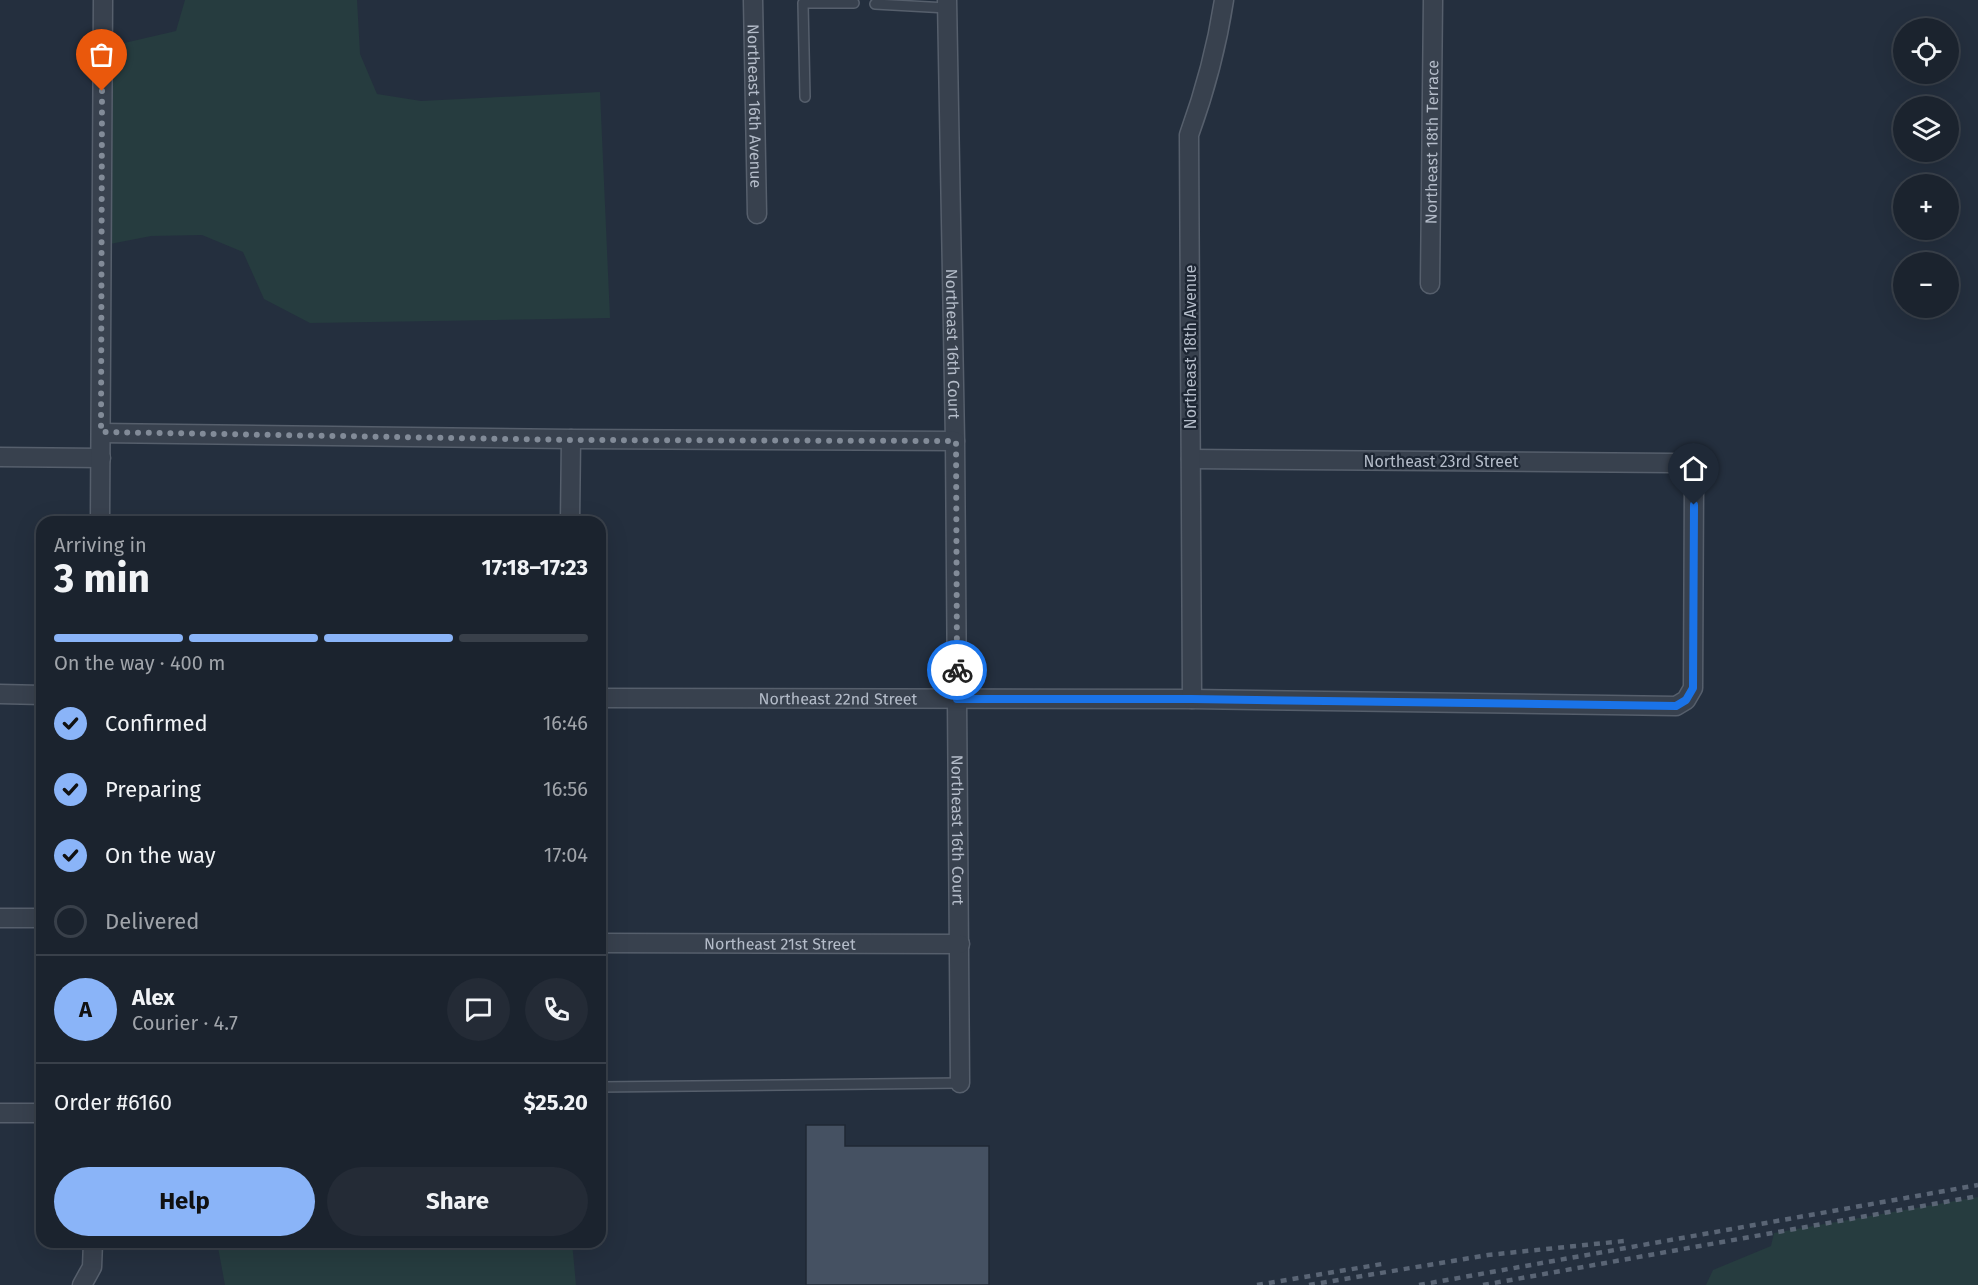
<!DOCTYPE html>
<html lang="en">
<head>
<meta charset="utf-8">
<style>
	:root { --surface:#1b232e; --page:#242b36; --text:#f1f3f6; --muted:#a0a4aa; --line:#39404a; --accent:#8ab4f8 }
	body { margin:0; font-family:"Fira Sans",sans-serif; background:var(--page); color:var(--text); height:100vh; display:flex; flex-direction:column; font-size:22px; white-space:nowrap }
	* { box-sizing:border-box; margin:0 }
	p { font-size:20px; color:var(--muted) }
	.icon { flex:none; width:33px; height:33px; fill:none; stroke:currentColor; stroke-width:2; stroke-linecap:round; stroke-linejoin:round }
	.map { position:relative; flex:1; overflow:hidden }
	.side { position:absolute; left:36px; top:516px; width:570px; height:732px; display:flex; flex-direction:column; background:var(--surface); border-radius:18px; box-shadow:0 6px 24px #0002,0 0 0 2px var(--line) }
	.side>* { flex:none }
	.controls { position:absolute; left:1893px; top:18px; display:grid; gap:12px }
	.controls a { display:grid; place-items:center; width:66px; height:66px; border-radius:50%; background:var(--surface); box-shadow:0 6px 24px #0002,0 0 0 2px var(--line); font-size:30px }
	.pin { position:absolute; display:grid; place-items:center; width:51px; height:51px; color:#fff; margin:-62px -26px; border-radius:50% 50% 50% 0; rotate:-45deg; box-shadow:0 0 6px #0007 }
	.pin .icon { rotate:45deg }
	.courier { position:absolute; display:grid; place-items:center; width:60px; height:60px; margin:-30px; border:4px solid #1a73e8; border-radius:50%; background:#fff; color:#222; box-shadow:0 2px 8px #0007 }
	.overview em { font-style:normal; font-weight:700 }
	.overview div { display:flex; flex-direction:column-reverse }
	.overview { display:flex; align-items:center; justify-content:space-between; height:102px; padding:0 18px }
	h1 { font-size:39px; font-weight:700; line-height:45px }
	.bar { display:grid; grid-template-columns:repeat(4,1fr); gap:9px 6px; align-content:center; height:72px; padding:0 18px }
	.bar i { height:8px; border-radius:4px; background:var(--line) }
	.bar .on { background:var(--accent) }
	.bar p { grid-column:span 4 }
	.line { display:flex; align-items:center; gap:15px; padding:0 18px; border-top:2px solid var(--line) }
	.line div { flex:1 }
	.round { display:grid; place-items:center; flex:none; width:63px; height:63px; border-radius:32px; background:var(--page) }
	ol { padding:0 18px; list-style:none }
	li { display:flex; align-items:center; gap:18px; height:66px }
	li p { margin-inline-start:auto }
	li .icon { padding:6px; border-radius:50%; background:var(--accent); color:#111; stroke-width:4 }
	li:last-child { color:var(--muted) }
	li i { width:33px; height:33px; border:3px solid var(--line); border-radius:50% }
	.action { display:flex; gap:12px; margin-top:auto; padding:12px 18px }
	.action a { flex:1; height:69px; border-radius:36px; background:var(--accent); color:#111; font-size:24px; font-weight:700; line-height:69px; text-align:center }
	.action a+a { background:var(--page); color:var(--text) }
	.map>svg:first-child { display:block }
	.green { fill:#263c3f }
	.building { fill:#455162; stroke:#1f2835; stroke-width:1.5 }
	.lines { fill:none; stroke-linecap:round; stroke-linejoin:round }
	.service-casing { stroke:#565f6c; stroke-width:12 }
	.minor-casing { stroke:#565f6c; stroke-width:21 }
	.service { stroke:#38414e; stroke-width:9 }
	.minor { stroke:#38414e; stroke-width:18 }
	.rail { stroke:#5a6575; stroke-width:4.5; stroke-dasharray:6 6; stroke-linecap:butt }
	.done { stroke:#828b98; stroke-width:6; stroke-dasharray:0 10.8 }
	.route { stroke:#1a73e8; stroke-width:8 }
	.labels { text-anchor:middle; stroke-width:4.5; stroke-linejoin:round; paint-order:stroke }
	.street-label { font-size:16px; fill:#b4bcc9; stroke:#1d2633 }
</style>
</head>
<body>
<div class="map">
<svg width="1978" height="1285" viewBox="0 0 1978 1285">
	<rect width="100%" height="100%" fill="#242f3e"/>
	<!-- green -->
	<path class="green" d="M185,0h172l3,54 17,40 44,7 179,-9 10,226 -300,5 -46,-24 -21,-47 -41,-17 -51,1 -41,8v-193l10,-7 56,-13z
		M1978,1197v88h-272l7,-15 58,-24 3,-13z
		M217,1242h355l4,43h-351z"/>
	<!-- building -->
	<path class="building" d="M806,1125h39v21h144v139h-183z"/>
	<g class="lines">
		<defs>
			<path id="service" d="M875,4l72,4
				M805,97l-2,-94h51
				M600,1087l360,-4"/>
			<g id="minor">
				<path id="s1" d="M753,0l4,214"/>
				<path id="s2" d="M947,0l8,441 5,642"/>
				<path id="s3" d="M1430,284l3,-284"/>
				<path d="M101,433l470,6 384,2"/>
				<path d="M0,457l101,1"/>
				<path d="M100,522l3,-522"/>
				<path d="M570,522l1,-83"/>
				<path d="M0,694l42,1"/>
				<path id="s4" d="M600,698l592,1 484,7 10,-6 7,-12 1,-206 -5,-11 -17,-8 -481,-4"/>
				<path d="M1192,699l-3,-564c16,-44 28,-89 35,-135"/>
				<path d="M0,918h42"/>
				<path id="s5" d="M600,943l360,1"/>
				<path d="M0,1113h42"/>
				<path d="M82,1285l10,-18 1,-25"/>
			</g>
		</defs>
		<!-- service casing -->
		<use href="#service" class="service-casing"/>
		<!-- minor casing -->
		<use href="#minor" class="minor-casing"/>
		<!-- service -->
		<use href="#service" class="service"/>
		<!-- minor -->
		<use href="#minor" class="minor"/>
		<!-- rail -->
		<path class="rail" d="M1257,1285l125,-21
			M1309,1285l179,-30 136,-14
			M1419,1285l559,-100
			M1483,1285l495,-89"/>
	</g>
	<g class="lines">
		<!-- done -->
		<path class="done" d="M102,91l-1,341 470,8 385,1 1,229"/>
		<!-- route -->
		<path class="route" d="M957,670v29h235l484,7 10,-6 7,-12 1,-183"/>
	</g>
	<g class="labels">
		<!-- street labels -->
		<g class="street-label">
			<text dy="6" stroke="none"><textPath href="#s1" startOffset="106">Northeast 16th Avenue</textPath></text>
			<text dy="6" stroke="none"><textPath href="#s3" startOffset="142">Northeast 18th Terrace</textPath></text>
			<text dy="6" stroke="none"><textPath href="#s2" startOffset="344">Northeast 16th Court</textPath></text>
			<text transform="translate(1190 347) rotate(-90)" y="6">Northeast 18th Avenue</text>
			<text x="1441" y="467">Northeast 23rd Street</text>
			<text dy="6" stroke="none"><textPath href="#s4" startOffset="238">Northeast 22nd Street</textPath></text>
			<text dy="6" stroke="none"><textPath href="#s2" startOffset="830">Northeast 16th Court</textPath></text>
			<text dy="6" stroke="none"><textPath href="#s5" startOffset="180">Northeast 21st Street</textPath></text>
		</g>
	</g>
</svg>
<div class="controls">
<a><svg class="icon" aria-label="locate" viewBox="0 0 24 24"><circle cx="12" cy="12" r="6"/><path d="M12 2v4M12 18v4M2 12h4M18 12h4"/></svg></a>
<a><svg class="icon" aria-label="layers" viewBox="0 0 24 24"><path d="M12 4l9 5-9 5-9-5zM3 14l9 5 9-5"/></svg></a>
<a>+</a>
<a>−</a>
</div>
<div class="pin" style="left:102px;top:91px;background:#ea580c"><svg class="icon" aria-label="bag" viewBox="0 0 24 24"><path d="M5 8h14l-1 12H6zM9 8a3 3 0 0 1 6 0"/></svg></div>
<div class="pin" style="left:1694px;top:505px;background:#1f2937"><svg class="icon" aria-label="home" viewBox="0 0 24 24"><path d="M3 11l9-7 9 7M6 9v11h12V9"/></svg></div>
<div class="courier" style="left:957px;top:670px"><svg class="icon" aria-label="bike" viewBox="0 0 24 24"><circle cx="6" cy="16" r="4"/><circle cx="18" cy="16" r="4"/><path d="M6 16l4-8h5l3 8M10 8l3 8H6M13 5h3"/></svg></div>
<section class="side">
<div class="overview"><div><h1>3 min</h1><p>Arriving in</p></div><em>17:18–17:23</em></div>
<div class="bar"><i class="on"></i><i class="on"></i><i class="on"></i><i></i><p>On the way · 400 m</p></div>
<ol>
<li><svg class="icon" aria-label="check" viewBox="0 0 24 24"><path d="M5 12l5 5 9-10"/></svg>Confirmed<p>16:46</p></li>
<li><svg class="icon" aria-label="check" viewBox="0 0 24 24"><path d="M5 12l5 5 9-10"/></svg>Preparing<p>16:56</p></li>
<li><svg class="icon" aria-label="check" viewBox="0 0 24 24"><path d="M5 12l5 5 9-10"/></svg>On the way<p>17:04</p></li>
<li><i></i>Delivered</li>
</ol>
<div class="line" style="height:108px"><b class="round" style="background:var(--accent);color:#111">A</b><div><b>Alex</b><p>Courier · 4.7</p></div><a class="round"><svg class="icon" aria-label="chat" viewBox="0 0 24 24"><path d="M4 5h16v11H9l-5 4z"/></svg></a><a class="round"><svg class="icon" aria-label="phone" viewBox="0 0 24 24"><path d="M5 4h4l2 5-3 2q2 4 5 5l2-3 5 2v4C11 20 4 13 5 4z"/></svg></a></div>
<div class="line" style="height:78px"><div>Order #6160</div><b>$25.20</b></div>
<div class="action"><a>Help</a><a>Share</a></div>
</section>
</div>
</body>
</html>
